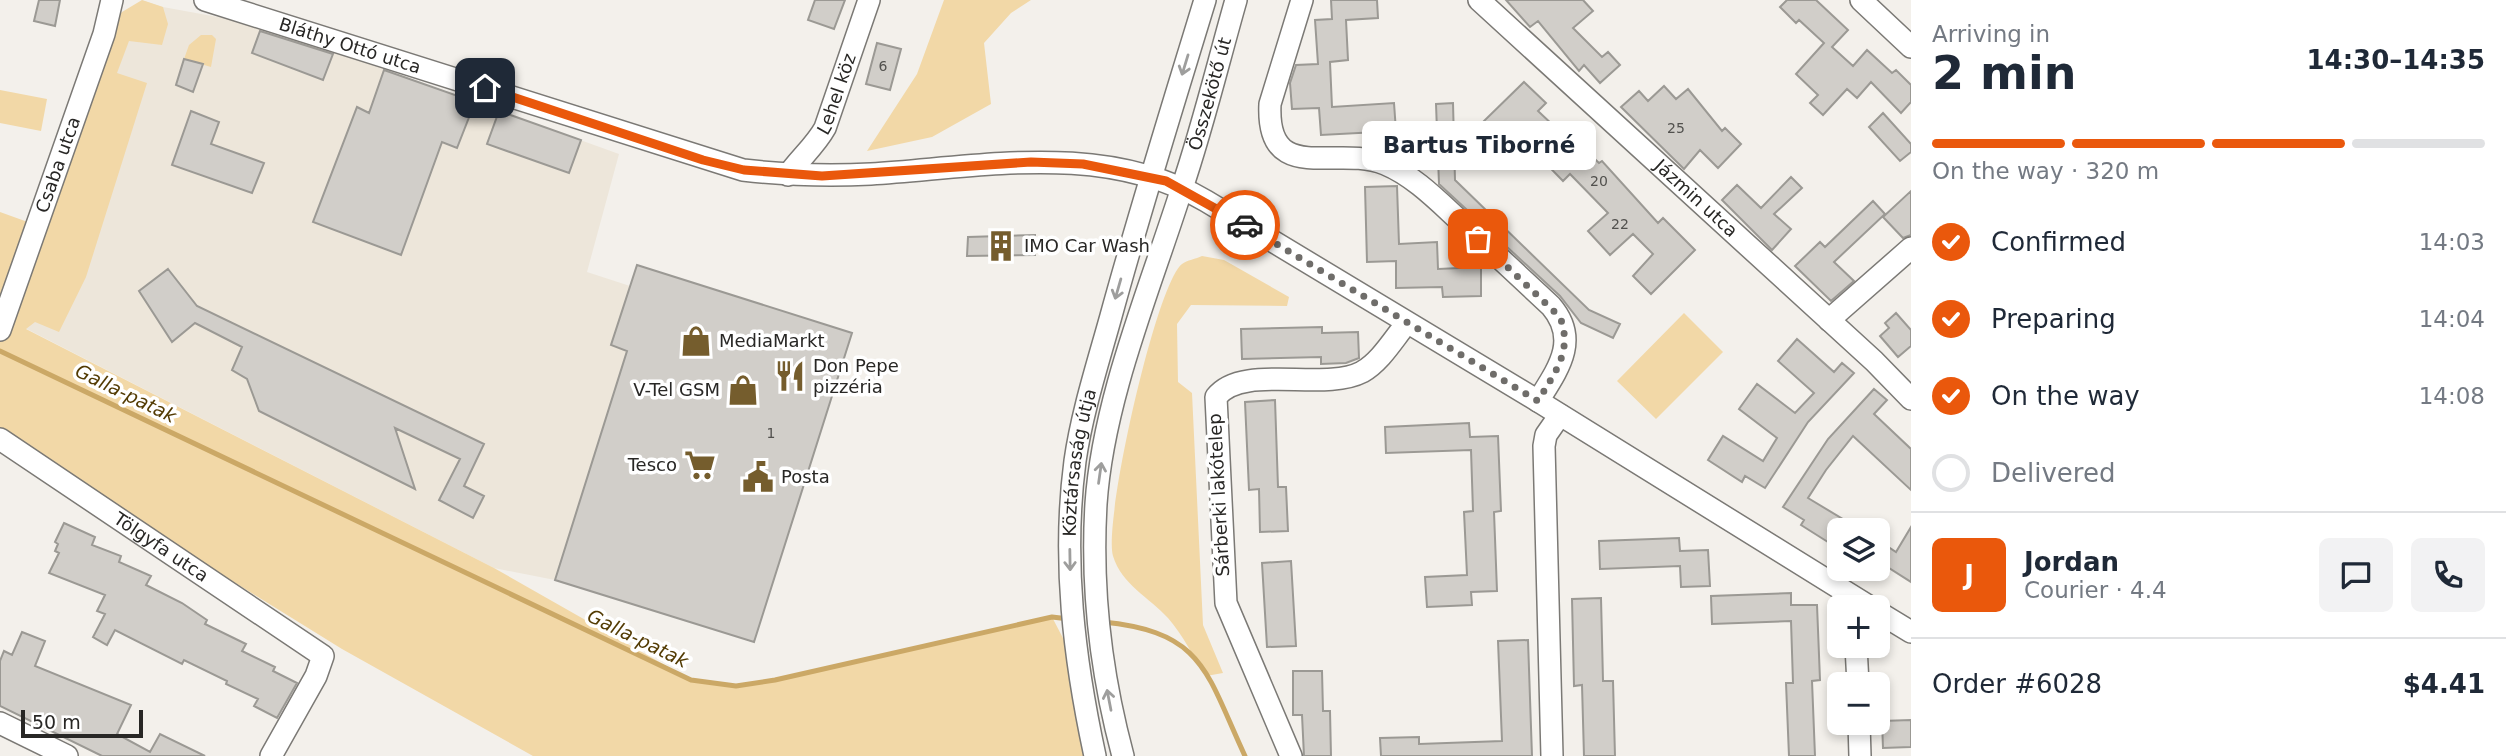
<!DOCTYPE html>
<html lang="en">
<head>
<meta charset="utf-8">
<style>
	:root { --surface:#fff; --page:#f2f2f3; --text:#1f2937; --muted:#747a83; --line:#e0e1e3; --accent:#ea580c }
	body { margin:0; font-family:"DejaVu Sans",sans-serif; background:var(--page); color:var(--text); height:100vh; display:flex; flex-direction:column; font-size:26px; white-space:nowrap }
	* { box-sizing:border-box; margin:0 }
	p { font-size:23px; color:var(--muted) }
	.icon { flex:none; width:38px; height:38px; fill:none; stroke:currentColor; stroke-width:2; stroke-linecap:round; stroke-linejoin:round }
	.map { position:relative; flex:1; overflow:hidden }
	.drawer { display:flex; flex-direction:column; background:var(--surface); width:595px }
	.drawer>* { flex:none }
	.buttons { position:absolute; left:1827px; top:518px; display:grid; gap:14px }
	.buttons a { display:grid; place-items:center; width:63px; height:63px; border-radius:10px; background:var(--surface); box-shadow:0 4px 10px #0003; font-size:35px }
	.scale { position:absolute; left:21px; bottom:18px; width:122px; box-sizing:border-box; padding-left:7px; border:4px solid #282725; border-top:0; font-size:19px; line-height:24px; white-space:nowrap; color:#282725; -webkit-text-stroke:5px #fff; paint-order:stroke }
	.pin { position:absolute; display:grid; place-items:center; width:60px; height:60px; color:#fff; margin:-30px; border-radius:14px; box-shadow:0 4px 10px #0006 }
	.courier { position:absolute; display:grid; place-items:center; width:70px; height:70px; margin:-35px; border:5px solid #ea580c; border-radius:50%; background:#fff; color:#222; box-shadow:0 2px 9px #0007 }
	.bubble { position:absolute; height:49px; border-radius:10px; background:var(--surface); box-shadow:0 4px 10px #0003; font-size:23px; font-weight:800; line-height:49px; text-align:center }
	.head em { font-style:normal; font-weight:800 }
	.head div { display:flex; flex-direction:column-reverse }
	.head { display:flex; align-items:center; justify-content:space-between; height:119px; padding:0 21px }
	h1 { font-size:46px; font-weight:800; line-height:52px }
	.bar { display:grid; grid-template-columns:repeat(4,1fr); gap:10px 7px; align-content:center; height:84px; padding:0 21px }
	.bar i { height:9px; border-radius:5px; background:var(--line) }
	.bar .current { background:var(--accent) }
	.bar p { grid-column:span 4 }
	.line { display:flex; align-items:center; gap:18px; padding:0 21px; border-top:2px solid var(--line) }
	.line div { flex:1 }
	.round { display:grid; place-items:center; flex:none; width:74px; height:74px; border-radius:10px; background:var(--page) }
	ol { padding:0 21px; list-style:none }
	li { display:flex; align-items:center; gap:21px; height:77px }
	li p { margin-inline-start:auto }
	li .icon { padding:7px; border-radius:50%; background:var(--accent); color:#fff; stroke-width:4 }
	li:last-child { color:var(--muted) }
	li i { width:38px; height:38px; border:4px solid var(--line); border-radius:50% }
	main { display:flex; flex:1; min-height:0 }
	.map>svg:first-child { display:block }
	.built { fill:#ede6da }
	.green { fill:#f2d8a7 }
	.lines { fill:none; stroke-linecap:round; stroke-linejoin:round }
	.stream { stroke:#cba866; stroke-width:5 }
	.building { fill:#d1cec9; stroke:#9b9994; stroke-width:2 }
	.minor-casing { stroke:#7b7975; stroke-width:24 }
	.minor { stroke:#fff; stroke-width:21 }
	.oneway { stroke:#9e9e9d }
	.done { stroke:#6f6d6a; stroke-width:7; stroke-dasharray:0 12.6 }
	.route { stroke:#ea580c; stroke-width:9 }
	.labels { text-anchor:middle; stroke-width:7; stroke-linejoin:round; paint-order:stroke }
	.number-label { font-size:14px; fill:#52514e }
	.street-label { font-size:18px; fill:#282725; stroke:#fff }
	.poi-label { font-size:18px; fill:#282725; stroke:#fff; text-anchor:start }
	.water-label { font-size:19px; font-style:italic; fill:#533b03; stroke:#fff }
</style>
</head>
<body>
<main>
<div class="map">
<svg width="1911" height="756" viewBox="0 0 1911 756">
	<rect width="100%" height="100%" fill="#f3f0eb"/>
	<!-- built -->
	<path class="built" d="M142,0l21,7 99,18 357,129 -32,118 43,14 -19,59 16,6 -72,229 -61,-12 -469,-240z"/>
	<!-- green -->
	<path class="green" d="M142,0l21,7 5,17 -6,21 -33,-4 -12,32 30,10 -61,194 -27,55 -24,-10 -9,7 468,239 197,112 45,6 39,-6 277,-63 25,48 18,91h-562l-191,-107 -342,-212v-225l36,13 68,-191 18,-22z
		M944,0h87l-20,13 -27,30 7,61 -59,33 -65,14 50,-77z
		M201,35h11l4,4 -5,28 -27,-8 5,-14z
		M0,90l47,9 -6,32 -41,-8z
		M1202,256l22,4 65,37 -2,9 -96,-1 -14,19 1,58 14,11 11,232 20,48 -17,3c-12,-18 -23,-41 -38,-58 -19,-21 -46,-33 -55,-62 -10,-34 43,-272 69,-292 5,-4 14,-5 20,-8z
		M1684,313l39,39 -67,67 -39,-38z"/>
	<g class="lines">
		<!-- stream -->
		<path class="stream" d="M0,351l691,329 45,6 39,-6 277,-63 17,2
			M1103,622c102,10 103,51 142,134"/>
	</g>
	<!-- building -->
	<path class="building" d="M39,0h21l-5,26 -21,-5z
		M815,0h30l-11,29 -26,-9z
		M1331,0h46l1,18 -32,2 2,40 -18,2 2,45 62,-4 2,28 -75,4 -2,-27 -27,1 -2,-26 6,-18 22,-1 -3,-44 17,-1z
		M1506,0h77l10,11 -20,17 29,29 6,-5 12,13 -20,18 -16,-18 -5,6 -41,-50 -8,6z
		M1787,0h29l32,30 -16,17 21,19 14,-16 25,23 4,-3 15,15v17l-10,11 -30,-31 -14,16 -10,-9 -24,26 -13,-12 8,-8 -22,-21 28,-31 -25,-23 -3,3 -16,-16z
		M260,31l73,23 -10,26 -71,-27z
		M877,43l24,6 -11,41 -24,-6z
		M184,59l19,5 -10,28 -17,-7z
		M384,70l91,32 -18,46 -15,-6 -41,113 -88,-33 44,-115 12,6z
		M1524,82l22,21 -8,8 36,34 3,-3 22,21 3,-2 56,62 5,-5 32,32 -44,44 -18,-18 20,-22 -20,-20 -23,21 -22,-24 20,-18 -38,-39 -7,7 -47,-48 -10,10 -22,-22z
		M1664,86l12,13 12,-10 34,42 3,-3 16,16 -23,24 -18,-18 -16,19 -63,-62 18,-16 9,10z
		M1453,103l2,77 134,130 31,14 -7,14 -32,-15 -21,-27 -121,-112 -3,-80z
		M191,111l28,11 -8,22 53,19 -12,30 -80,-28z
		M499,111l82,29 -12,33 -82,-29z
		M1883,113l28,31v8l-11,9 -31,-34z
		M1791,177l11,11 -28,26 17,15 -19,21 -50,-50 15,-15 24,23z
		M1397,186l2,58 38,-2 1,27 43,-2v29l-38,1 -1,-10 -46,1v-27l-29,1 -2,-75z
		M1911,191v44l-8,3 -20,-21z
		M1873,201l12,13 -51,48 20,19 -23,20 -36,-35 25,-24 5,5z
		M1035,235v20l-68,1 1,-19z
		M637,265l215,68 -98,309 -199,-62 72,-229 -16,-6z
		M168,269l29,37 287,138 -20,42 20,10 -11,22 -34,-18 21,-41 -65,-31 20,61 -156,-78 -12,-32 -15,-9 10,-23 -47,-24 -23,19 -33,-51z
		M1896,313l15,17v16l-13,11 -18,-21 9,-8 -4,-5z
		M1322,327v6l36,-1 1,26 -13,5 -25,1v-7l-79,2 -1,-30z
		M1797,339l37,33 8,-9 12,10 -46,49 -43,66 -20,-12 -3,6 -34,-22 15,-24 40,25 14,-23 -38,-29 18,-25 38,29 19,-20 -36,-32z
		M1874,389l13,11 -13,14 37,35v41l-58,-54 -27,34 -18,28 53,32h-22v19l-38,-24 3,-5 -21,-13 45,-68z
		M1275,400l3,87h8l2,44 -28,1 -1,-43 -10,1 -4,-88z
		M1469,423l1,14 28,-1 3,75 -7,1 3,79 -26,1 1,13 -45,2 -2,-30 42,-2 -3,-63 9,-1 -2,-61 -85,3 -1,-26z
		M64,523l31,14 -3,8 29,11 -2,6 32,14 -5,9 36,18 25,17 -2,4 41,20 -4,7 33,16 -2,4 24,12 -20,35 -23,-12 4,-7 -32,-15 1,-3 -43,-21 -2,4 -67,-34 -8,15 -14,-8 12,-23 -8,-3 8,-16 -56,-22 10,-20 -4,-2 3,-7 -3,-2z
		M1911,527v55l-33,-21v-21l18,12z
		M1679,538l1,13 28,-1 2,36 -29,1 -1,-21 -80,3 -1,-28z
		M1291,561l5,85 -29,1 -5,-84z
		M1791,593v12h26l3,75 -8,1 3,75h-26l-3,-73h7l-2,-62 -79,3 -1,-28z
		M1601,598l2,83h10l2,75h-31l-2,-71 -8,1 -2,-87z
		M22,632l23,9 -10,25 96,39 -14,29 33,18 10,-18 45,22h-103l-102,-50v-45l4,-10 8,4z
		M1528,640l4,116h-151l-1,-18 39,-1v7l83,-3 -4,-100z
		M1293,671h29l1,40h7l1,45h-27l-2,-41h-9z
		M1911,720v27l-28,1 -1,-27z"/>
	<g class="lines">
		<defs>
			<g id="minor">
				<path id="s1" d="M205,0l538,170c43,5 85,6 128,4 111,-7 233,-33 335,27l332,200 332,206"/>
				<path d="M1302,0l-32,104c-4,83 66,40 115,60 29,12 53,37 76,58 30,28 60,56 90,84 29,34 7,63 -13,95"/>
				<path id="s2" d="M1479,0l395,361 37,38"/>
				<path d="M1861,0l50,47"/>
				<path id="s3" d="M788,175c12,-17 27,-29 37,-47l44,-128"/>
				<path d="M1829,320l82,-72"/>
				<path id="s4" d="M0,330l104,-296 8,-34"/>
				<path id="s5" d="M0,439l323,217 -7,20 -45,80"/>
				<path d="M1878,612l33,20"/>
				<path d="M1856,646l2,38"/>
				<path d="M0,723l67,33"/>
				<path d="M1859,723l1,33"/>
				<path id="s6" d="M1095,756c-21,-97 -33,-196 -20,-295 7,-49 23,-98 36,-145 29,-106 62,-211 94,-316"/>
				<path id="s7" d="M1123,756c-22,-82 -32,-167 -27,-252 7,-105 54,-215 86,-316 21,-62 36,-125 54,-188"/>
				<path d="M1291,756l-65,-153 -10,-206c26,-34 108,-5 146,-25 18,-10 31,-32 44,-48"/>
				<path d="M1552,756l-8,-310 2,-11 14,-20"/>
			</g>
		</defs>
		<!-- minor casing -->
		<use href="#minor" class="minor-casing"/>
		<!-- minor -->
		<use href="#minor" class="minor"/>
	</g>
	<!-- one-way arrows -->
	<defs><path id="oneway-shaft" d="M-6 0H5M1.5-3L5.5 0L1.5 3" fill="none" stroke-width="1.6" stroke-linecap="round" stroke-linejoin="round" transform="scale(1.75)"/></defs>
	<g class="oneway">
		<use href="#oneway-shaft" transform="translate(1185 65) rotate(107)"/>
		<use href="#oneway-shaft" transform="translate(1118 289) rotate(106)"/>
		<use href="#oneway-shaft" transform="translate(1100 473) rotate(-82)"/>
		<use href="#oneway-shaft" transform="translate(1070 560) rotate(89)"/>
		<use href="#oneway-shaft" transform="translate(1109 700) rotate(-101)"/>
	</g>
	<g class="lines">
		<!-- done -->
		<path class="done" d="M1245,225l293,176c17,-29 35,-50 22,-84l-82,-78"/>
		<!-- route -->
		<path class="route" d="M485,88l218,72 41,10 78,6 209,-14 52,2 83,17 79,44"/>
	</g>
	<!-- icons -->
	<defs>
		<symbol id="building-bare" viewBox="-9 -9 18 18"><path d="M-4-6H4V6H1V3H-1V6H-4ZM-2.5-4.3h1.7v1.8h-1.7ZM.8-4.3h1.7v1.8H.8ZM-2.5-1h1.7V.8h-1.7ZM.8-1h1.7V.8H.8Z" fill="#755d2d" stroke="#fff" stroke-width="2.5" paint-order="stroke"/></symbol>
		<symbol id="shop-bare" viewBox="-9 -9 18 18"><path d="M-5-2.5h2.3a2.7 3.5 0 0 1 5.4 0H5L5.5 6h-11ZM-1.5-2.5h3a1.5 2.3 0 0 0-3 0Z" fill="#755d2d" stroke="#fff" stroke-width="2.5" paint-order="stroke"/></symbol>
		<symbol id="restaurant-bare" viewBox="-9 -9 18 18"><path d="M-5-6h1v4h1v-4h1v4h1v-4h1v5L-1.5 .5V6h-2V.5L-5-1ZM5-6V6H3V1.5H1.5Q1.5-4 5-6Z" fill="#755d2d" stroke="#fff" stroke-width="2.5" paint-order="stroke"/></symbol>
		<symbol id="supermarket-bare" viewBox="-9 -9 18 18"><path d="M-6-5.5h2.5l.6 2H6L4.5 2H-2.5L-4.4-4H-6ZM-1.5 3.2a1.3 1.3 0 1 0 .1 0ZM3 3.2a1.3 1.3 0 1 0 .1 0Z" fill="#755d2d" stroke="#fff" stroke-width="2.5" paint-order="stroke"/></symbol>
		<symbol id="civic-bare" viewBox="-9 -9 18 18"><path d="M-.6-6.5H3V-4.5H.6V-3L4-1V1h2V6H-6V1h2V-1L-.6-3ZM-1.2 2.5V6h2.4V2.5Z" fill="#755d2d" stroke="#fff" stroke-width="2.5" paint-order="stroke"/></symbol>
	</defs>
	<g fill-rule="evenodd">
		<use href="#building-bare" x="979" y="224" width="44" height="44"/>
		<use href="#shop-bare" x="674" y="319" width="44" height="44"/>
		<use href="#restaurant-bare" x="768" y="354" width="44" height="44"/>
		<use href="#shop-bare" x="721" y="368" width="44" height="44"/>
		<use href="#supermarket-bare" x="678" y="443" width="44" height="44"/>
		<use href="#civic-bare" x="736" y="455" width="44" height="44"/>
	</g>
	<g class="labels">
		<!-- number labels -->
		<g class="number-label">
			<text x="883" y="71">6</text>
			<text x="1676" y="133">25</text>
			<text x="1599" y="186">20</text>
			<text x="1620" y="229">22</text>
			<text x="771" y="438">1</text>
		</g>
		<!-- street labels -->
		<g class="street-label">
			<text dy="6" stroke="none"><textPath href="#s1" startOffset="152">Bláthy Ottó utca</textPath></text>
			<text dy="6" stroke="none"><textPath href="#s3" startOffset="96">Lehel köz</textPath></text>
			<text dy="6" stroke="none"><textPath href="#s7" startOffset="681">Összekötő út</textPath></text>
			<text dy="6" stroke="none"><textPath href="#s4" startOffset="175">Csaba utca</textPath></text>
			<text dy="6" stroke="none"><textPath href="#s2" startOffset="294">Jázmin utca</textPath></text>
			<text dy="6" stroke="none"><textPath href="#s6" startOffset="296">Köztársaság útja</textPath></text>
			<text transform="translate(1219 495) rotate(-93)" y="6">Sárberki lakótelep</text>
			<text dy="6" stroke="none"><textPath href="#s5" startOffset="194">Tölgyfa utca</textPath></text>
		</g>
		<!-- poi labels -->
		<g class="poi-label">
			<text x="1024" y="252">IMO Car Wash</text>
			<text x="719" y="347">MediaMarkt</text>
			<text x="813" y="372">Don Pepe<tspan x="813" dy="21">pizzéria</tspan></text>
			<text x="720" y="396" text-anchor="end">V-Tel GSM</text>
			<text x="677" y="471" text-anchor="end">Tesco</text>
			<text x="781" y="483">Posta</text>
		</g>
		<!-- water labels -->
		<g class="water-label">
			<text transform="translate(126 393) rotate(26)" y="7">Galla-patak</text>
			<text transform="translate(638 638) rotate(26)" y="7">Galla-patak</text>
		</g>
	</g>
</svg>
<div class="buttons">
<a><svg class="icon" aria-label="layers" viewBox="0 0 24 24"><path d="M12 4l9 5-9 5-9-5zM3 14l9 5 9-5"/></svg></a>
<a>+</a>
<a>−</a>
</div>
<div class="scale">50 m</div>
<div class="pin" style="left:1478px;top:239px;background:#ea580c"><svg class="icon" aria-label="bag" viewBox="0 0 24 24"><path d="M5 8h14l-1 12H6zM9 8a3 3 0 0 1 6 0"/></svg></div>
<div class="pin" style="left:485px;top:88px;background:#1f2937"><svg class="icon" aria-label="home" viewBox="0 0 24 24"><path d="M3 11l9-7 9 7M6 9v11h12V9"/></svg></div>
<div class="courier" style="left:1245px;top:225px"><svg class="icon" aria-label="car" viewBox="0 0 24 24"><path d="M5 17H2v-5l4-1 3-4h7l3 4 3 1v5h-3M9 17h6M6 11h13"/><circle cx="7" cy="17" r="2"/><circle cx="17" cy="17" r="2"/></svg></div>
<div class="bubble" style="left:1362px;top:121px;width:234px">Bartus Tiborné</div>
</div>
<section class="drawer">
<div class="head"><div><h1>2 min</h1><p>Arriving in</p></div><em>14:30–14:35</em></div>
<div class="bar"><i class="current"></i><i class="current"></i><i class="current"></i><i></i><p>On the way · 320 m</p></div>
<ol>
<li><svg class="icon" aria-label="check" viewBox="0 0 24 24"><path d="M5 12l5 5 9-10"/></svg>Confirmed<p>14:03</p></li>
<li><svg class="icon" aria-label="check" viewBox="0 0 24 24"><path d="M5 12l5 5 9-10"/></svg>Preparing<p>14:04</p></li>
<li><svg class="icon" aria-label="check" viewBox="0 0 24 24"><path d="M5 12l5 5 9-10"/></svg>On the way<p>14:08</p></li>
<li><i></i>Delivered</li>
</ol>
<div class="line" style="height:126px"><b class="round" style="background:var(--accent);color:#fff">J</b><div><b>Jordan</b><p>Courier · 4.4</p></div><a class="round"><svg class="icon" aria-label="chat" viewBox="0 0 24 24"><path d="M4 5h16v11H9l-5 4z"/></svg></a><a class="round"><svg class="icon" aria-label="phone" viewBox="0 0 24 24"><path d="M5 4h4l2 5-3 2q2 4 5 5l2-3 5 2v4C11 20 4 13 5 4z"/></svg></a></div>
<div class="line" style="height:91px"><div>Order #6028</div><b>$4.41</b></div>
</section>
</main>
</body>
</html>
